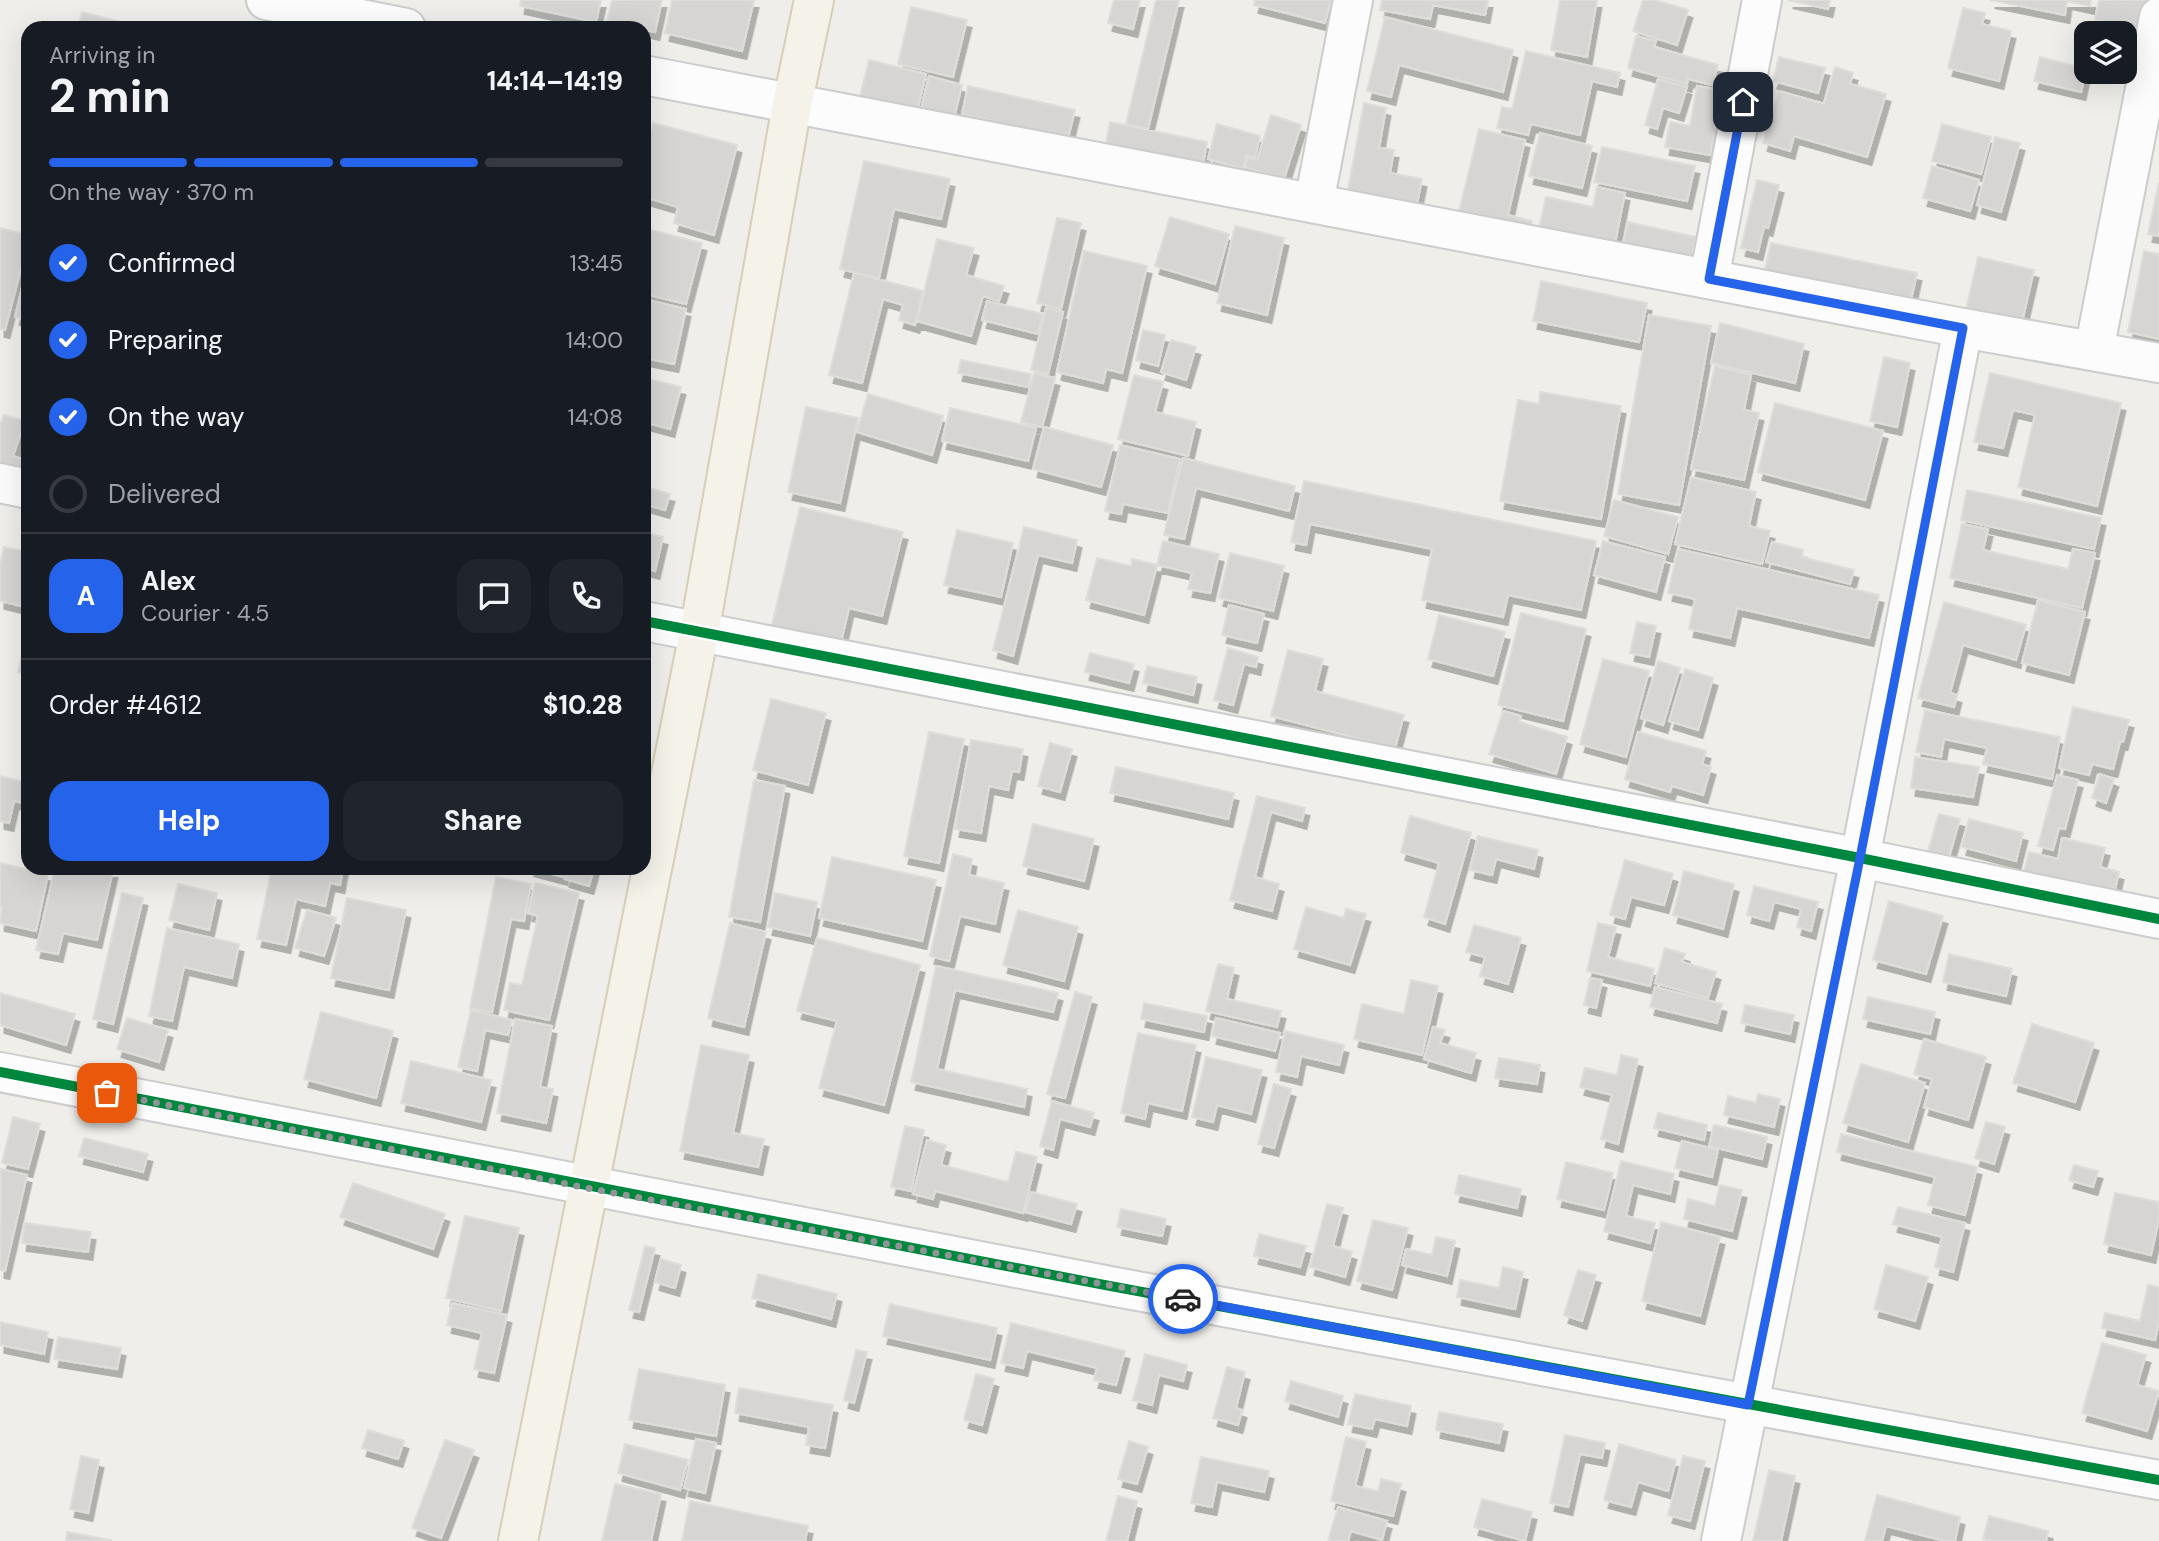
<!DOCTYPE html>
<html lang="en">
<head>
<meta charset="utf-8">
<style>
	:root { --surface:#171b24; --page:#20242c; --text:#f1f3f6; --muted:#9ea1a6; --line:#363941; --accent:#2563eb }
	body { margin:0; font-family:"DM Sans",sans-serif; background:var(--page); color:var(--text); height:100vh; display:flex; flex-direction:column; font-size:26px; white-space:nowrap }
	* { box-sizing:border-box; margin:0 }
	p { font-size:23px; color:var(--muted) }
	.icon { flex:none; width:38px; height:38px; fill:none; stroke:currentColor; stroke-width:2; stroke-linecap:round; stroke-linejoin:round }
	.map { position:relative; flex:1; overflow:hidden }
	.details { position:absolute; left:21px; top:21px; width:630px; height:854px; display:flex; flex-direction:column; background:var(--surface); border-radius:21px; box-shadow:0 7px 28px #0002 }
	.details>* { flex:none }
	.controls { position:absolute; left:2074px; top:21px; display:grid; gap:14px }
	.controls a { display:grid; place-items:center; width:63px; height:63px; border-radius:14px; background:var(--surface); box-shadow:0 7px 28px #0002; font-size:35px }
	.pin { position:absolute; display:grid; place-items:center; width:60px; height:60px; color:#fff; margin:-30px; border-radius:14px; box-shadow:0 4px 10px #0006 }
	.courier { position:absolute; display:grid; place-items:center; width:70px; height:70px; margin:-35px; border:5px solid #2563eb; border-radius:50%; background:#fff; color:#222; box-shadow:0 2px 9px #0007 }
	.summary em { font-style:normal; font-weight:700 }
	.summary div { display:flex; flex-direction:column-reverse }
	.summary { display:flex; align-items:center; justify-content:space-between; height:119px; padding:0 28px }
	h1 { font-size:46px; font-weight:700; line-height:52px }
	.bar { display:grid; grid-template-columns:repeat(4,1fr); gap:10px 7px; align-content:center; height:84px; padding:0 28px }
	.bar i { height:9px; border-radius:5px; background:var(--line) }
	.bar .selected { background:var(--accent) }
	.bar p { grid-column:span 4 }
	.line { display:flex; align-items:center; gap:18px; padding:0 28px; border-top:2px solid var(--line) }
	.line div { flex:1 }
	.round { display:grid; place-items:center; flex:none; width:74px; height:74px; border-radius:21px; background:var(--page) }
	ol { padding:0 28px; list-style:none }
	li { display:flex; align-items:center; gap:21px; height:77px }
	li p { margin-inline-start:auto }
	li .icon { padding:7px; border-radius:50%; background:var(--accent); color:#fff; stroke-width:4 }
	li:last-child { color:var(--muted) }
	li i { width:38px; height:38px; border:4px solid var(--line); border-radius:50% }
	.button { display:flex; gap:14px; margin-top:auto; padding:14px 28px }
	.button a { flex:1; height:80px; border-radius:21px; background:var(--accent); color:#fff; font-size:28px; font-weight:700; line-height:80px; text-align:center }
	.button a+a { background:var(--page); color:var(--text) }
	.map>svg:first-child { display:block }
	.building { fill:#d6d5d3; stroke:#deddd9; stroke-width:2; filter:url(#shadow) }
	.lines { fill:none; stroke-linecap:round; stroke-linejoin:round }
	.minor-casing { stroke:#cbcccc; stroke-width:42 }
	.major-casing { stroke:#d7ceb8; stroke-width:42 }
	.minor { stroke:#fdfcfc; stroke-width:38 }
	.major { stroke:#f4f2e9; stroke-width:38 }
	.cycleway-casing { stroke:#fff; stroke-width:15 }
	.cycleway { stroke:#00873e; stroke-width:10 }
	.done { stroke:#919496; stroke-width:7; stroke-dasharray:0 12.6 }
	.route { stroke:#2563eb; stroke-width:9 }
</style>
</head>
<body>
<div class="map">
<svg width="2159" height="1541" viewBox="0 0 2159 1541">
	<defs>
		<filter id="shadow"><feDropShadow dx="4.5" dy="8" stdDeviation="0" flood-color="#0004"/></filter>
	</defs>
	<rect width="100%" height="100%" fill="#efeeea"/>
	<!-- building -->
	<path class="building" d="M521,0h80l-5,22 -76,-16z
		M612,0h50l-7,32 -48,-11z
		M672,0h82l-12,51 -77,-18z
		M1114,0h26l-7,29 -25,-6z
		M1156,0h23l-31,129 -22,-5z
		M1255,0h76l-6,23 -71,-18z
		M1382,0h106l-3,15 -52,-10 -3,14 -50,-9z
		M1560,0h37l-10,57 -36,-7z
		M1643,0h12l33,10 -11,35 -44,-14z
		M1788,0h42l-2,9z
		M1990,0h101l-1,6 -23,-5 -2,14z
		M2099,0h47l-6,29 -45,-9z
		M911,7l56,13 -14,57 -55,-13z
		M1963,8l22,5 -3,11 29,7 -12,50 -51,-13z
		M82,12l46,12 -1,4h-49z
		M1385,17l128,33 -10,42 -104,-27 -8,32 -24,-6z
		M2095,24l41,11 -10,39 -11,-2h9v-39h-31z
		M1636,36l20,5 -2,6 64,18 -6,20 -24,-6 -1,5 -59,-16z
		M1526,51l94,22 -3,14 -25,-6 -12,54 -49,-11 -3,11 -31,-7 5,-21 10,2z
		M1779,57l46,11 -7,25 -45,-12z
		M2040,57l46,12 -5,23 -47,-11z
		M869,60l57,14 -11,46 -57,-15z
		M1835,67l18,6 -3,11 36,10 -19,63 -73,-21 -4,15 -27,-8 16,-52 45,13z
		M929,76l33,9 -9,37 -33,-9z
		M1658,79l29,8 -8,26 -16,-5 -6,21 -12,-4z
		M968,86l107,24 -7,28 -106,-24z
		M1697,86l25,4 -12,65 -45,-8 5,-25 20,4z
		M1364,103l22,5 -7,40 15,2 -4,23 32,6 -6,29 -69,-13z
		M1271,115l30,10 -17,54 -39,-12 3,-10 9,3z
		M1110,122l97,20 -4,22 -97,-21z
		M653,123l84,22 -23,90 -40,-12 4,-16 -34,-10v-41z
		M1217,124l43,12 -5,22 -9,-3 -3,14 -35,-10z
		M1942,124l49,13 -10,37 -49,-13z
		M1479,129l46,11 -17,75 24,6 -4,16 -71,-17z
		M1540,133l52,13 -10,42 -53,-12z
		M1995,137l25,6 -19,69 -24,-7z
		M1602,147l93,19 -8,35 -93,-19z
		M864,161l86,18 -9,40 -47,-10 -15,69 -39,-9z
		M1932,166l47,14 -9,31 -47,-13z
		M1757,180l22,5 -11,43 -4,-1 -6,25 -17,-4z
		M2159,182v54l-11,-2z
		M1597,187l28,6 -12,60 -76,-16 9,-40 47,10z
		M1170,217l59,17 -14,50 -60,-18z
		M1057,218l24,5 -20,86 -24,-6z
		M1628,222l68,15 -7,32 -68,-15z
		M1235,226l49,12 -17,77 -50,-12z
		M0,228l28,7v7l-23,88 -5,-1z
		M651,230l51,13 -16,61 -42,-10v-48l2,1z
		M937,239l37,9 -8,27 38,11 -5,15 -16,-5 -12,40 -54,-15z
		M1771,243l146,30 -7,31 -146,-30z
		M1084,251l63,15 -25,107 -16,-4 -3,14 -46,-11z
		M2144,251l15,3v85l-31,-7z
		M1978,257l56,13 -12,52 -56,-12z
		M28,263v57l-13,-3z
		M854,273l69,18 -8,34 -16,-5 4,-15 -20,-6 -21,84 -33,-8z
		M1541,281l106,22 -8,39 -106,-21z
		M644,299l42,10 -12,55 -30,-6z
		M987,301l56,13 -5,20 -56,-14z
		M1046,308l17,4 -15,62 -17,-4z
		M1649,315l62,11 -32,179 -61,-11z
		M1720,323l84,21 -9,39 -84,-20z
		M1143,330l22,5 -7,31 -22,-6z
		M1171,340l25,7 -10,33 -25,-8z
		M1884,357l26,6 -13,64 -27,-6z
		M961,360l70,14 -3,13 -70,-14z
		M1715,366l36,9 -7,35 15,3 -15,67 -53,-11z
		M1034,373l21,5 -13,49 -21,-5z
		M1990,373l131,30 -24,103 -79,-19 17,-72 -22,-5 -10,38 -29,-6z
		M1134,375l29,7 -8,30 41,10 -8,34 -70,-17z
		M644,378l37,9 -11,42 -26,-7z
		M1540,392l81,14 -20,113 -101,-18 18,-101 21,4z
		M868,394l75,22 -11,39 -75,-23z
		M1775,403l108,28 -18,69 -107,-28z
		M806,407l52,11 -18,85 -52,-11z
		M950,408l86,20 -8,33 -86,-20z
		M4,415l21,6 -12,35 15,5v22l-28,-9v-48z
		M1044,427l69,18 -12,42 -68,-18z
		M1120,445l60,14 -12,54 -45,-9 -2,10 -16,-3z
		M1183,458l112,28 -6,25 -93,-23 -12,51 -20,-4z
		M1691,477l65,15 -7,34 21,5 -8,33 -87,-20z
		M1304,481l292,60 -15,69 -73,-15 -5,22 -81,-17 10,-51 -122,-25 -4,21 -15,-3z
		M646,487l24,7 -5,16 -21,-6z
		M1967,490l134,28 -7,31 -133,-29z
		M1614,500l64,17 -10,37 -64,-18z
		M800,507l103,25 -21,84 -33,-8 -9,38 -69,-17z
		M1962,524l26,5 -5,21 85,19 5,-20 22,4 -13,55 -132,-30z
		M1024,527l53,13 -5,23 -34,-8 -25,101 -20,-6z
		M957,530l56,13 -12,54 -57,-12z
		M644,532l19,5 -8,34 -11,-3z
		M1163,541l56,13 -9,39 -22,-4 4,-16 -35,-8z
		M1603,541l62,16 -9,35 -62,-17z
		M1772,542l31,8 -1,7 52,13 -4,14 -84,-22z
		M4,547l24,5v21l-7,33 -21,-5v-36z
		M1678,549l201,46 -10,43 -132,-30 -7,30 -41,-9 6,-30 -27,-6z
		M1230,553l54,13 -11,45 -54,-13z
		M1097,558l34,8 1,-7 25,6 -13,50 -58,-15z
		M2038,600l47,12 -16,63 -47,-12z
		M1944,602l82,23 -10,35 -53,-15 -13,48 7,2 -3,12 -36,-9z
		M1229,605l35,9 -7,29 -35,-8z
		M1521,613l65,16 -23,92 -65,-16z
		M1439,615l66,17 -12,44 -65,-17z
		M1637,622l19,4 -7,31 -19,-4z
		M28,631v44l-10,-3z
		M1228,648l30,9 -2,10 -12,-3 -11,41 -19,-5z
		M1288,650l35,9 -8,32 89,24 -9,33 -124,-32z
		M1090,653l44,11 -5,19 -44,-11z
		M1603,659l46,12 -23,86 -46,-13z
		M1658,661l22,7 -17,57 -22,-7z
		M1147,666l50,11 -4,18 -50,-12z
		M1685,669l28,9 -15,52 -29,-9z
		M771,699l55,14 -18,72 -55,-15z
		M2073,707l56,13 -6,22h-3l-7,27 -21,-5 -3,11 -30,-7z
		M1925,710l135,27 -8,42 -69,-15 4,-16 -43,-9 -3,18 -25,-5z
		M1503,711l18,5 -2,6 48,15 -11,37 -67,-20z
		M929,732l35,7 -25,124 -35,-7z
		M1638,732l68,19 -4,13 9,3 -8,28 -31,-9 -2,6 -45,-13z
		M971,740l52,9 -4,23 -7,-1 -4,19 -19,-4 -8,47 -26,-4z
		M1050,743l22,6 -12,43 -22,-6z
		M1915,757l64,10 -6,30 -62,-9z
		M1116,767l118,26 -6,26 -118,-26z
		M2100,774l14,5 -8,24 -14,-5z
		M2057,775l21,5 -13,49 -6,-1 -6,22 -15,-4z
		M0,776l28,7v21l-14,-3 -5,22 -9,-2z
		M754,780l31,6 -25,136 -31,-5z
		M1257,796l48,12 -3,13 -31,-9 -16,65 24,7 -7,27 -42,-11z
		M1939,814l21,5 -11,38 -21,-6z
		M1410,816l61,17 -26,91 -21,-7 15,-54 -38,-11z
		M1969,819l54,14 -7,28 -54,-14z
		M1033,824l61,15 -10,42 -61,-15z
		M1478,836l60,14 -4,19 -38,-10 -4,16 -22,-5z
		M2062,838l43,10 -5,19 19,5 -6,26 -90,-22 6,-24 29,7z
		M953,854l19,5 -3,16 35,8 -9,41 -35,-8 -11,45 -19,-5z
		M832,857l104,23 -14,61 -103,-23z
		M1625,860l48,14 -9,31 -33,-8 -6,22 -15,-4z
		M0,863l48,11 -12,57 -36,-8 2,-17h-2z
		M55,868l58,2 -16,70 -34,-7 -5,21 -22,-4z
		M272,868h71l-3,17 -10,-2 -5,23 -29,-7 -10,46 -29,-6z
		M529,868h36l-2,9z
		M568,868h26l-5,18 -24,-7z
		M1684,871l50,13 -11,45 -50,-14z
		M496,877l35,7 -7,37 -13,-2 -19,93 -22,-4z
		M535,883l44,10 -30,127 -45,-10 6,-27 12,2 16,-69 -10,-3z
		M178,884l39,9 -8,37 -40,-10z
		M1754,886l64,16 -7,29 -14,-4 4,-18 -27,-7 -5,19 -22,-6z
		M122,893l21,5 -30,126 -20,-5z
		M775,893l42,9 -7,34 -42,-9z
		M347,898l59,12 -17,80 -58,-12z
		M1889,901l54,15 -17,58 -53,-14z
		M1306,907l38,11 2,-9 20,5 -16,51 -56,-16z
		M307,910l29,8 -12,38 -29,-8z
		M1018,910l60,17 -14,54 -61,-16z
		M730,923l36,9 -22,95 -36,-9z
		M1598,923l18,4 -8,30 46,12 -4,17 -63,-15z
		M1474,925l47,13 -13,46 -28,-8 5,-19 -19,-5z
		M167,928l72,16 -7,34 -48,-11 -12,54 -23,-5z
		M817,938l103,27 -36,140 -65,-17 18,-67 -40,-10z
		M1665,948l20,6 -3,8 34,10 -8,26 -53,-15z
		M1949,954l63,15 -6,27 -63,-14z
		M1218,964l16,4 -7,31 54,12 -4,16 -71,-16z
		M936,966l122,27 -5,19 -98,-22 -18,79 90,20 -3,18 -113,-25z
		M1590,978l12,2 -6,28 -12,-3z
		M1411,980l27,6 -16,69 -68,-16 8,-35 42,10z
		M1655,987l67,17 -5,19 -67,-16z
		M1075,992l17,5 -27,101 -18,-4z
		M0,993l75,21 -9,31 -66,-20z
		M1868,997l67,15 -5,22 -67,-15z
		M1144,1003l63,13 -3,16 -63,-13z
		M1745,1005l49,10 -4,19 -49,-11z
		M471,1010l41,10 -4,15 -23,-5 -8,41 -19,-4z
		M321,1012l72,19 -17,67 -72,-19z
		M127,1018l41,12 -9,32 -42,-13z
		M1216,1018l64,15 -5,18 -63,-15z
		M515,1019l37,7 -12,61 13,2 -7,34 -49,-10z
		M2032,1024l62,19 -19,59 -62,-19z
		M1433,1027l12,3 -5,13 36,10 -5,20 -47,-14z
		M1285,1031l59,14 -5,20 -38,-9 -4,21 -21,-5z
		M1138,1033l58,12 -14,66 -34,-8 -3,16 -24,-6z
		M1924,1039l62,18 -18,63 -44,-13 8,-28 -18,-5z
		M701,1045l48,10 -16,78 31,6 -6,28 -78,-16z
		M1621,1055l17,4 -20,85 -17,-5 11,-44 -32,-8 5,-19 32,7z
		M1206,1057l56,13 -11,44 -34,-9 -4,17 -21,-5z
		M1499,1058l41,7 -3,19 -42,-6z
		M411,1061l80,19 -10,42 -80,-19z
		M1861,1064l64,19 -17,59 -65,-19z
		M1274,1084l17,5 -17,59 -16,-4z
		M1758,1094l22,5 -6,28 -50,-12 4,-19 28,7z
		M1052,1101l42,12 -4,14 -30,-8 -7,31 -13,-4z
		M1658,1113l49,12 -3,15 -50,-12z
		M13,1117l27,7 -12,45 -26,-6z
		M1986,1122l19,5 -11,37 -19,-6z
		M1714,1125l53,12 -5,22 -53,-13z
		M905,1126l19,4 -13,61 -20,-4z
		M1841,1134l136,33 -12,48 -37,-10 7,-28 -98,-25z
		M84,1138l64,16 -5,18 -64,-16z
		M927,1140l19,5 -5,20 67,17 8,-30 21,5 -14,56 -88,-22 -2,8 -20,-5z
		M1682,1141l36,9 -6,27 -37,-9z
		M1621,1161l53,13 -4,20 -37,-9 -7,31 29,7 -5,20 -46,-12z
		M1566,1162l47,11 -9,37 -47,-11z
		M2074,1165l24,6 -5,16 -24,-7z
		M1,1169l26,6 -22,96 -5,-1z
		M1459,1175l62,14 -4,19 -62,-14z
		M353,1183l92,31 -12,35 -93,-32z
		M1720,1185l22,5 -10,41 -48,-12 4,-20 27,7z
		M1031,1192l46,12 -6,20 -46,-12z
		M2115,1193l44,9v17l-8,36 -47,-11z
		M1327,1204l16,4 -10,38 19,6 -7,25 -35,-10z
		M1898,1207l67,16 -12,49 -18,-5 7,-30 -49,-13z
		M1121,1209l45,10 -4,17 -45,-9z
		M465,1216l54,12 -18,83 -55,-13z
		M1373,1220l35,8 -16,62 -35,-9z
		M1661,1222l59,15 -20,79 -58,-15z
		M25,1223l66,9 -3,20 -66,-9z
		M1259,1234l47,12 -6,21 -46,-11z
		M1436,1237l19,4 -8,35 -45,-11 4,-16 26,6z
		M645,1246l10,2 -16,64 -10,-2z
		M661,1259l20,6 -6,23 -20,-6z
		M1886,1265l42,12 -13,44 -41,-12z
		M1503,1267l20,5 -8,37 -58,-12 3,-17 39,8z
		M1578,1270l18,5 -14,46 -18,-6z
		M758,1274l79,20 -6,25 -79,-21z
		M2148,1285l11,2v35l-4,18 -53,-12 3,-15 35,8z
		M452,1303l55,12 -13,58 -20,-4 8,-36 -35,-8z
		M890,1304l107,24 -7,32 -107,-24z
		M0,1322l48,10 -4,22 -44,-9z
		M1011,1323l114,28 -9,34 -22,-5 3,-12 -70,-17 -4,17 -22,-5z
		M58,1337l63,11 -4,21 -63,-10z
		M2102,1343l44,12 -9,30 22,6 -12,40 -65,-18z
		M856,1350l11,2 -13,51 -10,-3z
		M1145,1354l42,11 -4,16 -24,-6 -7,30 -19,-5z
		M1227,1367l18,5 -9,36 6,2 -4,15 -25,-7z
		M639,1369l86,16 -9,51 -87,-16z
		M976,1374l18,5 -12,46 -18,-5z
		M1291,1381l52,15 -5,21 -53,-16z
		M739,1388l94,17 -8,43 -19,-3 3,-18 -74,-14z
		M1355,1394l56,12 -4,20 -32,-7 -3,10 -24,-5z
		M1439,1412l64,12 -4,19 -63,-13z
		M368,1430l36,11 -6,18 -36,-11z
		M1565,1435l40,8 -3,15 -22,-4 -12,53 -18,-4z
		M1346,1437l20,5 -11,44 23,5 3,-12 20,5 -8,32 -62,-15z
		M696,1439l20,4 -11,50 -21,-5z
		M445,1440l29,10 -33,88 -29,-10z
		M1129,1441l19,6 -11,37 -19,-5z
		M625,1444l63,16 -8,30 -62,-17z
		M1619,1444l57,16 -8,31 -30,-9 -7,25 -27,-7z
		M81,1456l18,4 -11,53 -18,-4z
		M1683,1456l22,5 -15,60 -22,-6z
		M1201,1457l68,14 -5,21 -47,-10 -5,25 -21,-4z
		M1769,1470l26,6 -14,65h-28z
		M615,1484l46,10 -10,47h-49z
		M1877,1495l83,22 -5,24h-10l-59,-15 -4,15h-17z
		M1118,1496l19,5 -10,40h-21z
		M1482,1499l50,13 -7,29 -51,-14z
		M690,1501l118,25 -3,15h-123z
		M1338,1507l49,14 -5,19 -31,-9 -3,10h-20z
		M1989,1516l59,15 -2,10h-56l-7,-2z
		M67,1532l44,8v1h-45z"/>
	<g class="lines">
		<defs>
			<path id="minor" d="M266,0l140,28
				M644,75l1319,253 196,35
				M1314,203l39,-203
				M1709,279l53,-279
				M2094,351l65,-334
				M0,483l28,6
				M644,621l1216,237 299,61
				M0,1072c719,142 1438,277 2159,408
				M1721,1541l139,-683 103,-530"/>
			<path id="major" d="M518,1541l181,-908 93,-528 22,-105"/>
		</defs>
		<!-- minor casing -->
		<use href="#minor" class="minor-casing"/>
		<!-- major casing -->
		<use href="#major" class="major-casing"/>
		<!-- minor -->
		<use href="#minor" class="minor"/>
		<!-- major -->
		<use href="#major" class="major"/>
		<defs>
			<path id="cycleway" d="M644,621l1216,237 299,61
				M0,1072c719,142 1438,277 2159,408"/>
		</defs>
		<!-- cycleway casing -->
		<use href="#cycleway" class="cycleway-casing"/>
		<!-- cycleway -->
		<use href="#cycleway" class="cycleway"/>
	</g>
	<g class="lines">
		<!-- done -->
		<path class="done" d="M107,1093l480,95 596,111"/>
		<!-- route -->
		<path class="route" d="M1183,1299l565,106 112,-547 103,-530 -254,-49 34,-177"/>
	</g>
</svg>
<div class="controls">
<a><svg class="icon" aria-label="layers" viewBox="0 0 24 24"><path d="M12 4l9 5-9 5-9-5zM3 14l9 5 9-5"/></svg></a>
</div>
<div class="pin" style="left:107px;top:1093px;background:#ea580c"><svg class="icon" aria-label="bag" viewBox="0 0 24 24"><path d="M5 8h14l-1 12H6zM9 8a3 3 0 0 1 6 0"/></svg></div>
<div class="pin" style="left:1743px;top:102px;background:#1f2937"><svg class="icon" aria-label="home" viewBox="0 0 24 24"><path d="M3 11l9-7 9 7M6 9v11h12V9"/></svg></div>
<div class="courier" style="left:1183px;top:1299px"><svg class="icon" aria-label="car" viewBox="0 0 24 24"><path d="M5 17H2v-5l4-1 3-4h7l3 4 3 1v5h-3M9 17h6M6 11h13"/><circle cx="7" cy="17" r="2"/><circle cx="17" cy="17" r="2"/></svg></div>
<section class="details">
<div class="summary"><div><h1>2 min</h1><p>Arriving in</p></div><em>14:14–14:19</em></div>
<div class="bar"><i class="selected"></i><i class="selected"></i><i class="selected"></i><i></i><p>On the way · 370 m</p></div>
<ol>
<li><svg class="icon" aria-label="check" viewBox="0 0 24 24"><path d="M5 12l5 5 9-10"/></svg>Confirmed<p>13:45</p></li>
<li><svg class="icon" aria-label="check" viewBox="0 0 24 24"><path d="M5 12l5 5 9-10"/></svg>Preparing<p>14:00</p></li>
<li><svg class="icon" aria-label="check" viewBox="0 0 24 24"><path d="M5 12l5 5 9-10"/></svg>On the way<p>14:08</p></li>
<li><i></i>Delivered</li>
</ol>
<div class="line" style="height:126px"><b class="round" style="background:var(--accent);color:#fff">A</b><div><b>Alex</b><p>Courier · 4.5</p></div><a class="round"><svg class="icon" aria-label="chat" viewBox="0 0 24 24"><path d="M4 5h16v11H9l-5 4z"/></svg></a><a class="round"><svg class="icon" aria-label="phone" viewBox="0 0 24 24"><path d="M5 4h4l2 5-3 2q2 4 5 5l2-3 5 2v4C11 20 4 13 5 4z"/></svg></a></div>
<div class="line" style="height:91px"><div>Order #4612</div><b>$10.28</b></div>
<div class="button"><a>Help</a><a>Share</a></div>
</section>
</div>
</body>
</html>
